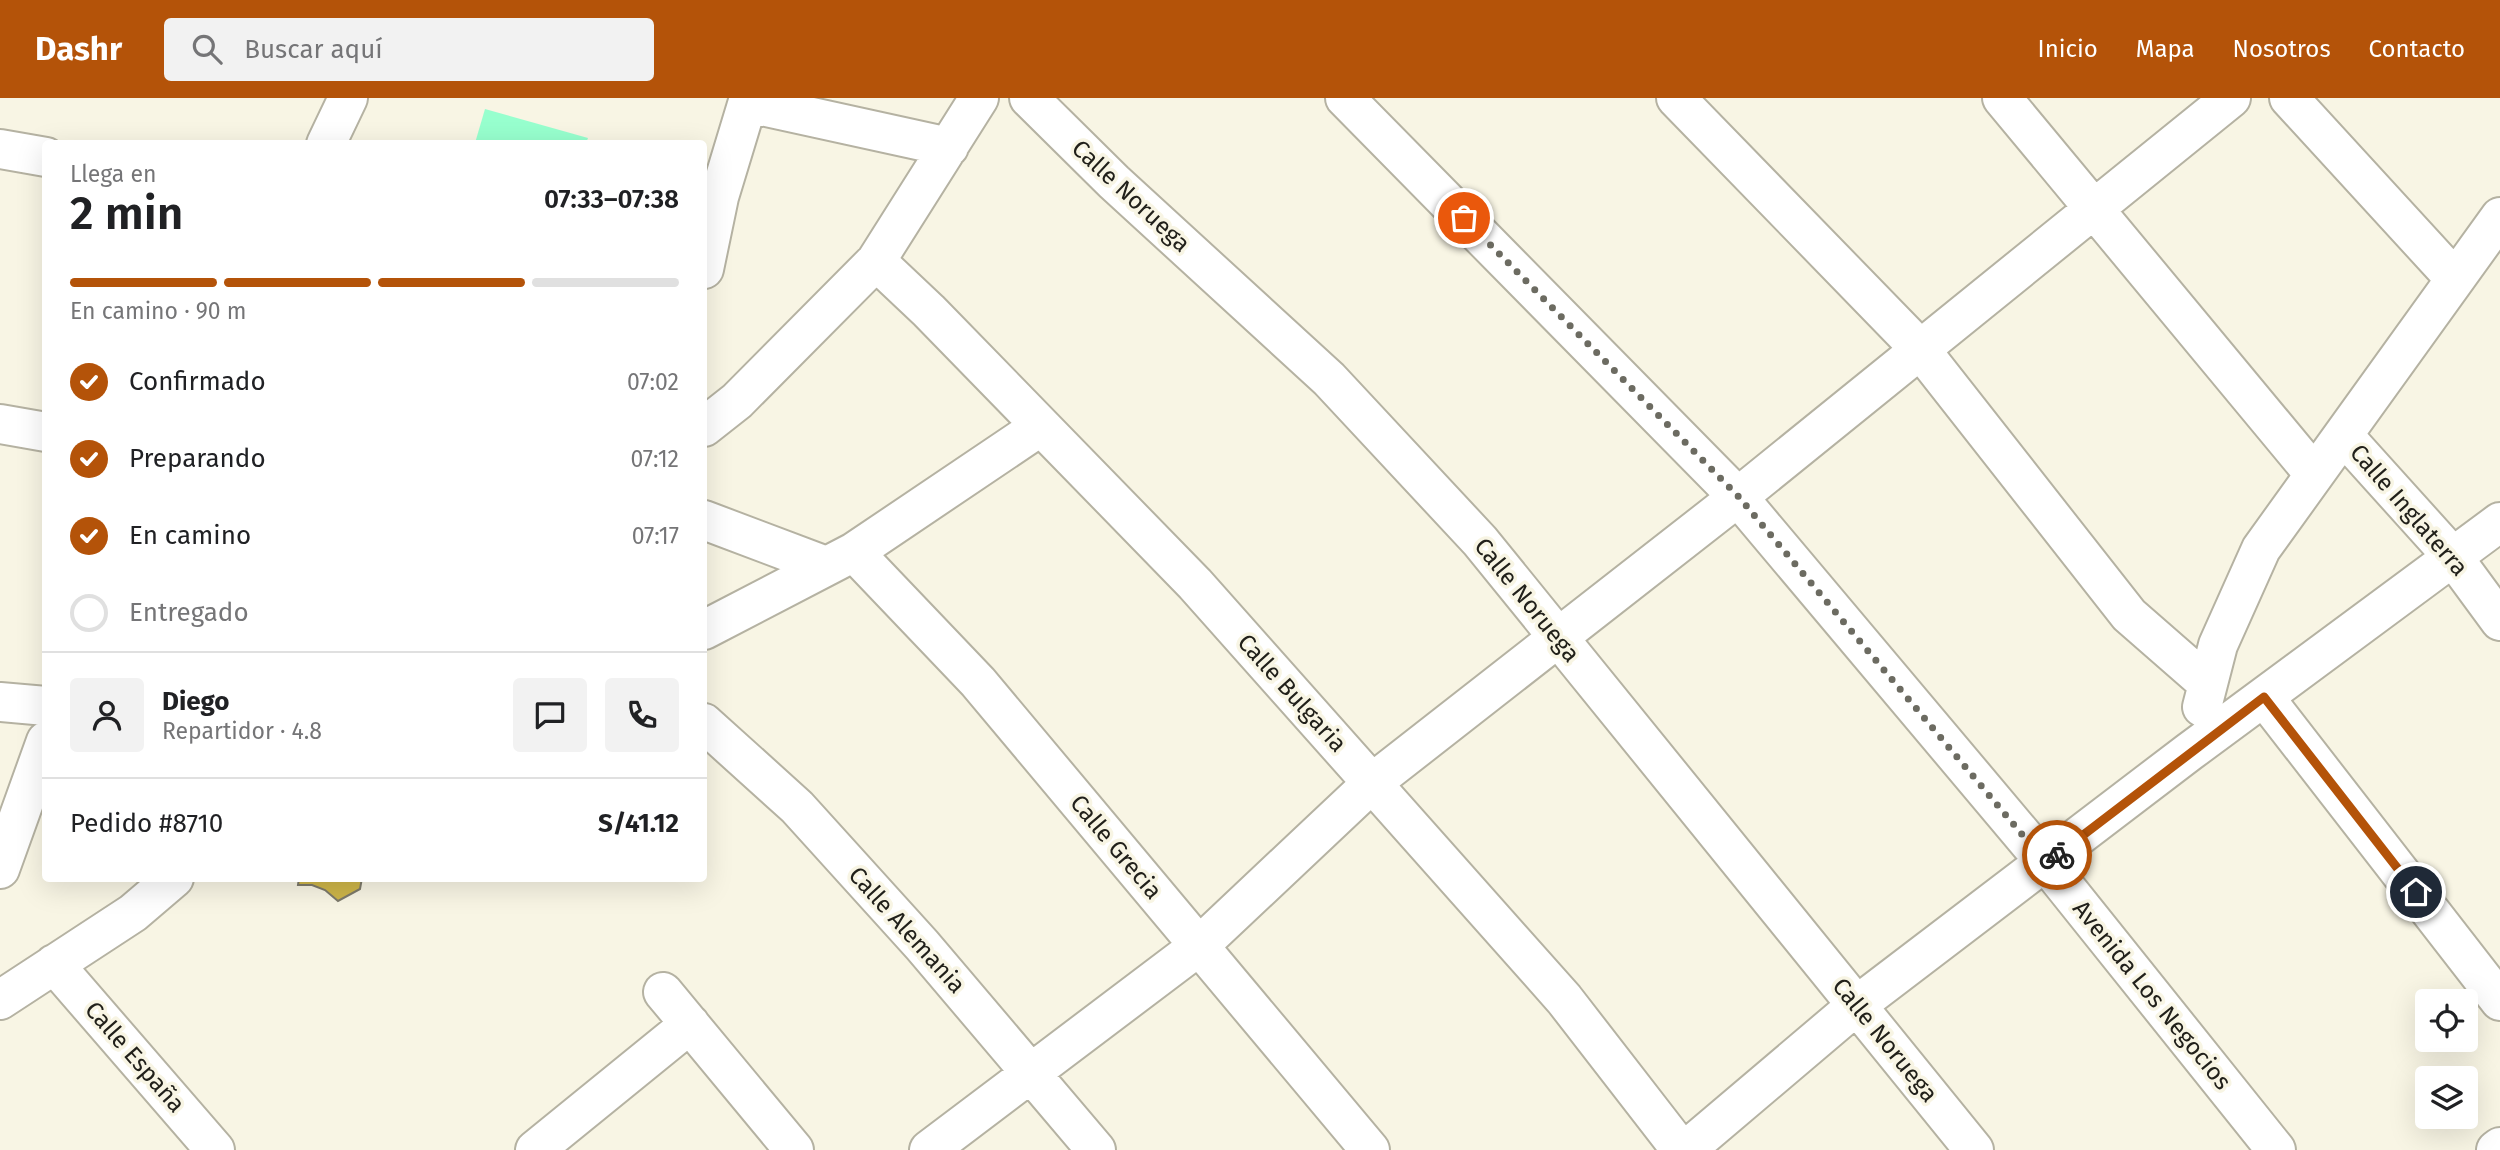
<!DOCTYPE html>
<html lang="es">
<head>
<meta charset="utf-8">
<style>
	:root { --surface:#fff; --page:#f2f2f2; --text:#202124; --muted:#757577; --line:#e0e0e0; --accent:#b45309 }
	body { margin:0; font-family:"Fira Sans",sans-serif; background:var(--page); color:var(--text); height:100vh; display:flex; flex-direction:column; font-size:26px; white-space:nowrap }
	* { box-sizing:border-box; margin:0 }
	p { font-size:23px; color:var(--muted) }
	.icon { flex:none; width:38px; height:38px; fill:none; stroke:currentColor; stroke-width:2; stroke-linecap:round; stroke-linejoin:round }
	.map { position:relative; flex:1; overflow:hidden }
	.drawer { position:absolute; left:42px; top:42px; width:665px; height:742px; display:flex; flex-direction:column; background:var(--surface); border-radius:7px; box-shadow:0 7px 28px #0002 }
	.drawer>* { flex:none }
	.fabs { position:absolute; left:2415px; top:891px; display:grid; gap:14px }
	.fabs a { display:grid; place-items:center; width:63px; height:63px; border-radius:7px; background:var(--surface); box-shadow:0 7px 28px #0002; font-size:35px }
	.pin { position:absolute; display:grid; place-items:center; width:60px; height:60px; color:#fff; margin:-30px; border:4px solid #fff; border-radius:50%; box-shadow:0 2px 7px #0007 }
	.courier { position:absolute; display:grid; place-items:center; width:70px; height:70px; margin:-35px; border:5px solid #b45309; border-radius:50%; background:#fff; color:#222; box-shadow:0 2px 9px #0007 }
	.summary em { font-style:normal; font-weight:600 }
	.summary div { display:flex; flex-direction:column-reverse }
	.summary { display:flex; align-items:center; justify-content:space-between; height:119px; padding:0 28px }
	h1 { font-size:46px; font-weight:600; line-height:52px }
	.bar { display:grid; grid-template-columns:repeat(4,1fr); gap:10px 7px; align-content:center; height:84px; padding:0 28px }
	.bar i { height:9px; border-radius:5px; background:var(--line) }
	.bar .on { background:var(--accent) }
	.bar p { grid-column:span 4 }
	.line { display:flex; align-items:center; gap:18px; padding:0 28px; border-top:2px solid var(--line) }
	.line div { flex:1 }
	.round { display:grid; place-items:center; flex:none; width:74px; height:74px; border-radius:7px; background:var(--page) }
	ol { padding:0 28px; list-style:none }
	li { display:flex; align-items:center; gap:21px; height:77px }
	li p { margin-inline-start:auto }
	li .icon { padding:7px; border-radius:50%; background:var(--accent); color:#fff; stroke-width:4 }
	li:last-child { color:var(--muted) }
	li i { width:38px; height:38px; border:4px solid var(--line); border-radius:50% }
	header { display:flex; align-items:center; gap:42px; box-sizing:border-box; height:98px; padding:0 35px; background:var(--accent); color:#fff }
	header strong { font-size:33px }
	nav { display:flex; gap:38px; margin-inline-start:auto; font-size:24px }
	.search { width:490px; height:63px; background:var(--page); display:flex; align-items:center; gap:18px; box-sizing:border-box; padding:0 24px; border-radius:7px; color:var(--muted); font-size:26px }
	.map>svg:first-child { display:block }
	.green { fill:#97ffce }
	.building { fill:#cdb549; stroke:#7d7a6b; stroke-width:2 }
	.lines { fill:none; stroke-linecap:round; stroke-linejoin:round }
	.minor-casing { stroke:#b5b2a2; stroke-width:42 }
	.minor { stroke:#fff; stroke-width:38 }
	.done { stroke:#6c6b61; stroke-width:7; stroke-dasharray:0 12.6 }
	.route { stroke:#b45309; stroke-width:9 }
	.labels { text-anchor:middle; stroke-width:7; stroke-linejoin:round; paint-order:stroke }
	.street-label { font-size:24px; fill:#21201a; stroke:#f8f5e4 }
</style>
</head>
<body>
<header>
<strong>Dashr</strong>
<div class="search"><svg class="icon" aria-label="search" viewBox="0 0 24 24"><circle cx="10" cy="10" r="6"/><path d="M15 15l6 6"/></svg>Buscar aquí</div>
<nav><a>Inicio</a><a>Mapa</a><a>Nosotros</a><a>Contacto</a></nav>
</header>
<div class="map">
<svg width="2500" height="1052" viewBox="0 0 2500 1052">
	<rect width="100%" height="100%" fill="#f8f5e4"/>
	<!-- green -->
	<path class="green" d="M485,11l103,29 -2,5h-111z"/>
	<!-- building -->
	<path class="building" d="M299,780h63l-2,11 -22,12 -13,-11 -13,-5h-14z"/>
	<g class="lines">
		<defs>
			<path id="minor" d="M1029,0l85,84 215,197 151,162 494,609
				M1345,0l393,399 308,366 230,287
				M1676,0l244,251 209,266 79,69
				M2002,0l312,376
				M2289,0l166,181
				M748,5l201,44
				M326,46l22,-46
				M0,51l46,8
				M876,163l53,50 266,273 369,415 117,151
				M704,171l15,-72 30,-99
				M0,326l46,8
				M704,329l33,-26 139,-140 103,-163
				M2343,337l110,122 47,64
				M704,422l122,46
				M854,454l124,130 392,468
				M704,532l150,-78 187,-126
				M2264,599l236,304
				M0,604l46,4
				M2202,609l16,-62 43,-96 239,-332
				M704,625l93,84 125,138 174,205
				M0,771l46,-128
				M54,866l161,186
				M663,894l131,158
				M0,902l133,-87 41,-35
				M535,1052l155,-126
				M929,1052l270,-204 173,-163 366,-286 493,-399
				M1686,1052l171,-145 332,-253 311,-230
				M2496,1052l4,-3"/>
		</defs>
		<!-- minor casing -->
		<use href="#minor" class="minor-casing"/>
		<!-- minor -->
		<use href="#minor" class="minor"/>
	</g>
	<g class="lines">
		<!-- done -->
		<path class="done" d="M1464,120l274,278 308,367 11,-8"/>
		<!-- route -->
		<path class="route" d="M2057,757l207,-158 152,195"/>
	</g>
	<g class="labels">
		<!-- street labels -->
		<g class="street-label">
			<text transform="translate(1131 98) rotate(43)" y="8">Calle Noruega</text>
			<text transform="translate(2409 412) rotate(49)" y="8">Calle Inglaterra</text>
			<text transform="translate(1527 502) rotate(51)" y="8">Calle Noruega</text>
			<text transform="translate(1292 595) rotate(48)" y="8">Calle Bulgaria</text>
			<text transform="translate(1116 749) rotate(50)" y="8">Calle Grecia</text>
			<text transform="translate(907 832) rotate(48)" y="8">Calle Alemania</text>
			<text transform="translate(2152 897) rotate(51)" y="8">Avenida Los Negocios</text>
			<text transform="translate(1885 942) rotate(51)" y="8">Calle Noruega</text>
			<text transform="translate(135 959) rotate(49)" y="8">Calle España</text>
		</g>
	</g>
</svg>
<div class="fabs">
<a><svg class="icon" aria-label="locate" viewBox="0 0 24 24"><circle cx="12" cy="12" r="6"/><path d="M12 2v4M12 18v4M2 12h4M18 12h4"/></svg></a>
<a><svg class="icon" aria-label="layers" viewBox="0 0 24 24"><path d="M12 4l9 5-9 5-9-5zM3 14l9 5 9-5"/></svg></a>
</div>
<div class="pin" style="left:1464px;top:120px;background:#ea580c"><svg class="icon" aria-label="bag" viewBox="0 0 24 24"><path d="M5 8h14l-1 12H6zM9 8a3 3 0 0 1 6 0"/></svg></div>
<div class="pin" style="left:2416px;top:794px;background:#1f2937"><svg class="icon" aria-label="home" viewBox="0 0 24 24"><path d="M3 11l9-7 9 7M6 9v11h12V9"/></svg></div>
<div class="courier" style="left:2057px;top:757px"><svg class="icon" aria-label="bike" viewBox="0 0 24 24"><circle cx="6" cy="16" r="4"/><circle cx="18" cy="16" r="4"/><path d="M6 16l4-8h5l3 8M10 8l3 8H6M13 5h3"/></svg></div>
<section class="drawer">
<div class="summary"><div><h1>2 min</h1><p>Llega en</p></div><em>07:33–07:38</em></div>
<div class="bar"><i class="on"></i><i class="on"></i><i class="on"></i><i></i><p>En camino · 90 m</p></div>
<ol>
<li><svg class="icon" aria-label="check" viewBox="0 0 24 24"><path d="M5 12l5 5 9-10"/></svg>Confirmado<p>07:02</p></li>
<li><svg class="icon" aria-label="check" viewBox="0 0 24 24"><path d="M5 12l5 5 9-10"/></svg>Preparando<p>07:12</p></li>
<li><svg class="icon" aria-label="check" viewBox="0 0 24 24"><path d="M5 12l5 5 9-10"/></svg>En camino<p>07:17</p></li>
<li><i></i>Entregado</li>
</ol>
<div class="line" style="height:126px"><a class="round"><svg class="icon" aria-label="person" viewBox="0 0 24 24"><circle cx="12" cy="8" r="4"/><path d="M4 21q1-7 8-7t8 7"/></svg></a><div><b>Diego</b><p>Repartidor · 4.8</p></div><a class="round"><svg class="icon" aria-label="chat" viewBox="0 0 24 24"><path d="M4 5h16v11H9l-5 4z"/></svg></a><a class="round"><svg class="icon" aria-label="phone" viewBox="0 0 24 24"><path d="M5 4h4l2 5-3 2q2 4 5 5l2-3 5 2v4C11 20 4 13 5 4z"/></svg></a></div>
<div class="line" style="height:91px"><div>Pedido #8710</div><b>S/41.12</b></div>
</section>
</div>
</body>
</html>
